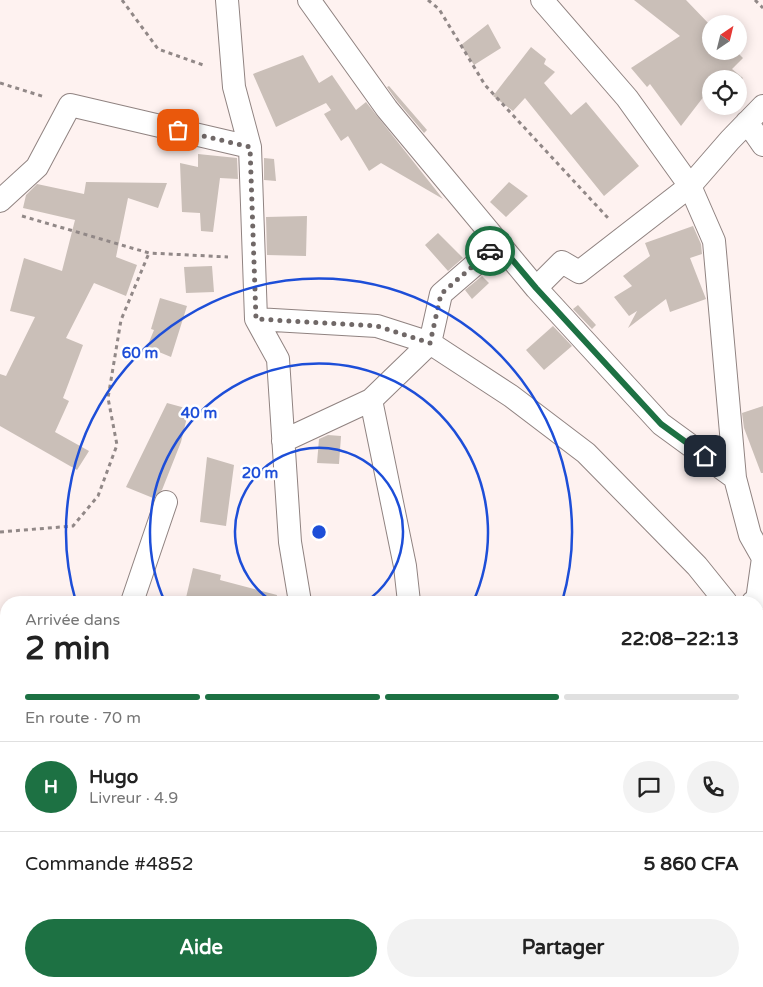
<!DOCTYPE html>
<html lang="fr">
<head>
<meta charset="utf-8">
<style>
	:root { --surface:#fff; --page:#f2f2f2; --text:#222; --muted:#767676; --line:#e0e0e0; --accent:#1d7143 }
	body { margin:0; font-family:"Varela Round",sans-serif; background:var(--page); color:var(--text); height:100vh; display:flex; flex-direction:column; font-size:19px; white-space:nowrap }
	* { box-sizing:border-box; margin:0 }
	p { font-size:16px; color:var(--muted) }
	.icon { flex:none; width:28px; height:28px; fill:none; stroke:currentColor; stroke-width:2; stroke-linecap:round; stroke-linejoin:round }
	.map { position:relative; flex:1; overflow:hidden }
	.sheet { position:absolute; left:0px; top:596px; width:764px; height:391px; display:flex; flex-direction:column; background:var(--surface); border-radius:20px 20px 0 0; box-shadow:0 2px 12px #0003 }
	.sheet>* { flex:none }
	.needle { width:32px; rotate:35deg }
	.buttons { position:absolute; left:702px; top:15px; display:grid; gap:10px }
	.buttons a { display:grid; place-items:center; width:45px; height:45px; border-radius:50%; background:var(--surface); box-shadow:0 2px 12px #0003; font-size:25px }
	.pin { position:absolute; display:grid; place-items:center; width:42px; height:42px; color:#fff; margin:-21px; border-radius:10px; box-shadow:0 2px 8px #0006 }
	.courier { position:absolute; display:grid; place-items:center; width:50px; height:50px; margin:-25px; border:4px solid #1d7143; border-radius:50%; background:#fff; color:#222; box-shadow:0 1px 6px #0007 }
	.headline em { font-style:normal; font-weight:700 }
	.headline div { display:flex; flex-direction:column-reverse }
	.headline { display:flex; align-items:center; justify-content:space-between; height:85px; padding:0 25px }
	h1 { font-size:32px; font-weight:700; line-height:38px }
	.bar { display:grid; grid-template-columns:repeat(4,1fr); gap:8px 5px; align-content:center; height:60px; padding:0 25px }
	.bar i { height:6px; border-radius:4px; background:var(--line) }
	.bar .on { background:var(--accent) }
	.bar p { grid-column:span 4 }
	.line { display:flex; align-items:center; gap:12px; padding:0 25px; border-top:1px solid var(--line) }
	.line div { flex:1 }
	.round { display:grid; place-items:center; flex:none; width:52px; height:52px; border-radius:26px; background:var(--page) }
	.primary-button { display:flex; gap:10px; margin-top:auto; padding:10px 25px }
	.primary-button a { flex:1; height:58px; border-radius:30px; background:var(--accent); color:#fff; font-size:20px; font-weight:700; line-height:58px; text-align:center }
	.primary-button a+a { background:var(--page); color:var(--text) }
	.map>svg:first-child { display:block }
	.building { fill:#cabfb8 }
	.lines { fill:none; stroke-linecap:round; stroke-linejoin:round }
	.street-casing { stroke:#908381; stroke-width:24 }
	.path { stroke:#918887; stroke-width:3; stroke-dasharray:4 4; stroke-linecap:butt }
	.street { stroke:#fff; stroke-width:22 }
	.done { stroke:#706867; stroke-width:5; stroke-dasharray:0 9 }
	.route { stroke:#1d7143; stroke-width:6 }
	.ring { fill:none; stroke:#1d4ed8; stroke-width:2.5 }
	.centre { fill:#1d4ed8; stroke:#fff; stroke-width:2.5 }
	.ring-label { font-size:15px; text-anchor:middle; font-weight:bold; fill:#1d4ed8; stroke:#fff; stroke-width:5; stroke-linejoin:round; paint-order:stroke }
</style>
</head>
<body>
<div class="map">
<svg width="763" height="987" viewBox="0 0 763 987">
	<rect width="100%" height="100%" fill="#fef2f0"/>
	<!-- building -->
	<path class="building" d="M634,0h52l25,26v25h25l7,7 -11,11 11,9 -4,5v-4h-28v18l-3,-6 -27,35 -31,-42 -3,3 -16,-19 49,-32z
		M488,24l13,24 -27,17 -13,-20z
		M531,47l15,12 -2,5 11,8 -11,11 27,32 15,-13 53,64 -35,30 -79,-98 -12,13 -20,-15z
		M303,55l16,28 13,-8 24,35 10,-8 77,97 -62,-36 -12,8 -21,-35 -7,5 -17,-27 7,-4 -5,-7 -50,24 -23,-53z
		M389,86l38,44 -3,3 -27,-32 -10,-14z
		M198,154l39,4 1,21 -18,-1 -7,54 -12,-1 -1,-18 -18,-1 -2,-49 18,4z
		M264,158l10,1 2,22 -12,-1z
		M86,182l81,1 -9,25 -30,-10 -12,59 21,8 -11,31 -32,-13 -28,55 17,7 -20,53 6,3 -14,31 34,19 -12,19 -77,-44v-52l6,2 29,-59 -25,-6 14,-53 38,13 13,-51 -52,-12 3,-13 11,-11 47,10z
		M509,182l19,14 -22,21 -16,-15z
		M307,216l-1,40 -39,-1 -1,-38z
		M693,226l8,18 1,10 -12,4 16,41 -36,13 -4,-13 -38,29 9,-17 -8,5 -15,-19 18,-11 -9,-10 27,-20 -5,-13z
		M438,233l25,25 -15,13 -23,-26z
		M212,266l2,26 -28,1 -2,-26z
		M482,276l7,7 -17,16 -7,-9z
		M160,298l27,8 -16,51 -24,-10 7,-17 -3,-1z
		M578,305l18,20 -4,4 -19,-20z
		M553,326l19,20 -28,24 -18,-20z
		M167,403l22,6 -8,33 -19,48 -9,8 -27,-11z
		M763,406v67h-2l-17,-45 -2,-15z
		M328,435l13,1 -2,28 -22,-1 2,-24z
		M207,457l27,8 -8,61 -26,-4z
		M193,568l28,7 -1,5 57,15 -1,7h-91z"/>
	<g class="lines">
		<defs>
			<path id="street" d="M227,0l7,87 16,60 6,172 22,40 12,183 10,60
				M309,0l78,109 149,179 125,136 74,54
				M542,0l85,98 63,88 24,55 21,237 15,57 13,23 -6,42 -4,2
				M747,122l16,23
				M0,201l37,-34 33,-62 180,42
				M536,288l26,-26 17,10 111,-86 40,-46 33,-34
				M256,319l121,7 53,17 81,53 75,57 111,113 29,36
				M283,441l88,-41
				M132,602l34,-100
				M409,602l-4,-36 -34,-166 59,-57 11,-49 58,-50
				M758,641l5,7
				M758,686l5,-22
				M758,721l5,16
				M0,813h6
				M127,981l23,6
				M367,981l1,6
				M513,981l5,6
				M0,987l6,-6"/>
		</defs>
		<!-- street casing -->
		<use href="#street" class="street-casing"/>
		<!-- path -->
		<path class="path" d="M122,0l36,49 48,17
			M428,0l11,9 46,76 123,133
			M755,0l8,8
			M0,83l45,14
			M22,216l127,37 79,4
			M0,532l73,-6 25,-30 19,-51 -9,-47 13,-78 28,-67
			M758,913l5,3
			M652,981l2,6
			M466,987l6,-6"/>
		<!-- street -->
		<use href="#street" class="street"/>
	</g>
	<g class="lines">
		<!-- done -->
		<path class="done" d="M178,130l72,17 6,172 121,7 53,17 11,-49 49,-43"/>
		<!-- route -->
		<path class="route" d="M490,251l9,-7 37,44 125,136 44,32"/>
	</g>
	<!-- distance rings -->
	<g class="ring">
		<path d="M273 602A84 84 0 1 1 365 602"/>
		<path d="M165 602A169 169 0 1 1 473 602"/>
		<path d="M76 602A253 253 0 1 1 562 602"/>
	</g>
	<circle cx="319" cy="532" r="8" class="centre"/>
	<g class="ring-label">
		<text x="140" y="358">60 m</text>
		<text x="199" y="418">40 m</text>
		<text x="260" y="478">20 m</text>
	</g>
</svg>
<div class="buttons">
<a><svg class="needle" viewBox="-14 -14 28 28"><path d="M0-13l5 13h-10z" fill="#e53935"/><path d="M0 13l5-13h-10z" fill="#767676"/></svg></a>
<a><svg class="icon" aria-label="locate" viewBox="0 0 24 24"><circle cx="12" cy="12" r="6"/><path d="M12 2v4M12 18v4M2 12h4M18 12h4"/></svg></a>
</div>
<div class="pin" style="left:178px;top:130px;background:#ea580c"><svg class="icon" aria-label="bag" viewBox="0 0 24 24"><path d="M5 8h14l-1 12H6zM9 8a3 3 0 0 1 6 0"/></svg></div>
<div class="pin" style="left:705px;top:456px;background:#1f2937"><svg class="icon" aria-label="home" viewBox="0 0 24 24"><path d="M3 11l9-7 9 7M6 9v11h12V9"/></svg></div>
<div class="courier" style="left:490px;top:251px"><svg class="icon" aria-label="car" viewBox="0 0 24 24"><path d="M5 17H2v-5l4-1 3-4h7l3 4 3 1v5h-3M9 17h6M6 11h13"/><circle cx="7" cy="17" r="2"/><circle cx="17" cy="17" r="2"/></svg></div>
<section class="sheet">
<div class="headline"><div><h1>2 min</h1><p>Arrivée dans</p></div><em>22:08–22:13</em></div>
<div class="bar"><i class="on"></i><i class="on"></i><i class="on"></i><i></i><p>En route · 70 m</p></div>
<div class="line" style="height:90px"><b class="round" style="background:var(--accent);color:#fff">H</b><div><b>Hugo</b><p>Livreur · 4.9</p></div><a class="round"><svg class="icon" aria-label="chat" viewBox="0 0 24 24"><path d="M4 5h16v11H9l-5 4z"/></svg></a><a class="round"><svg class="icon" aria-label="phone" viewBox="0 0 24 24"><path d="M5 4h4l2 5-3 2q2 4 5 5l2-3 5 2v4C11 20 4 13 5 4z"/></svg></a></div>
<div class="line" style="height:65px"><div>Commande #4852</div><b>5 860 CFA</b></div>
<div class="primary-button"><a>Aide</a><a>Partager</a></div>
</section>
</div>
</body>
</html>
